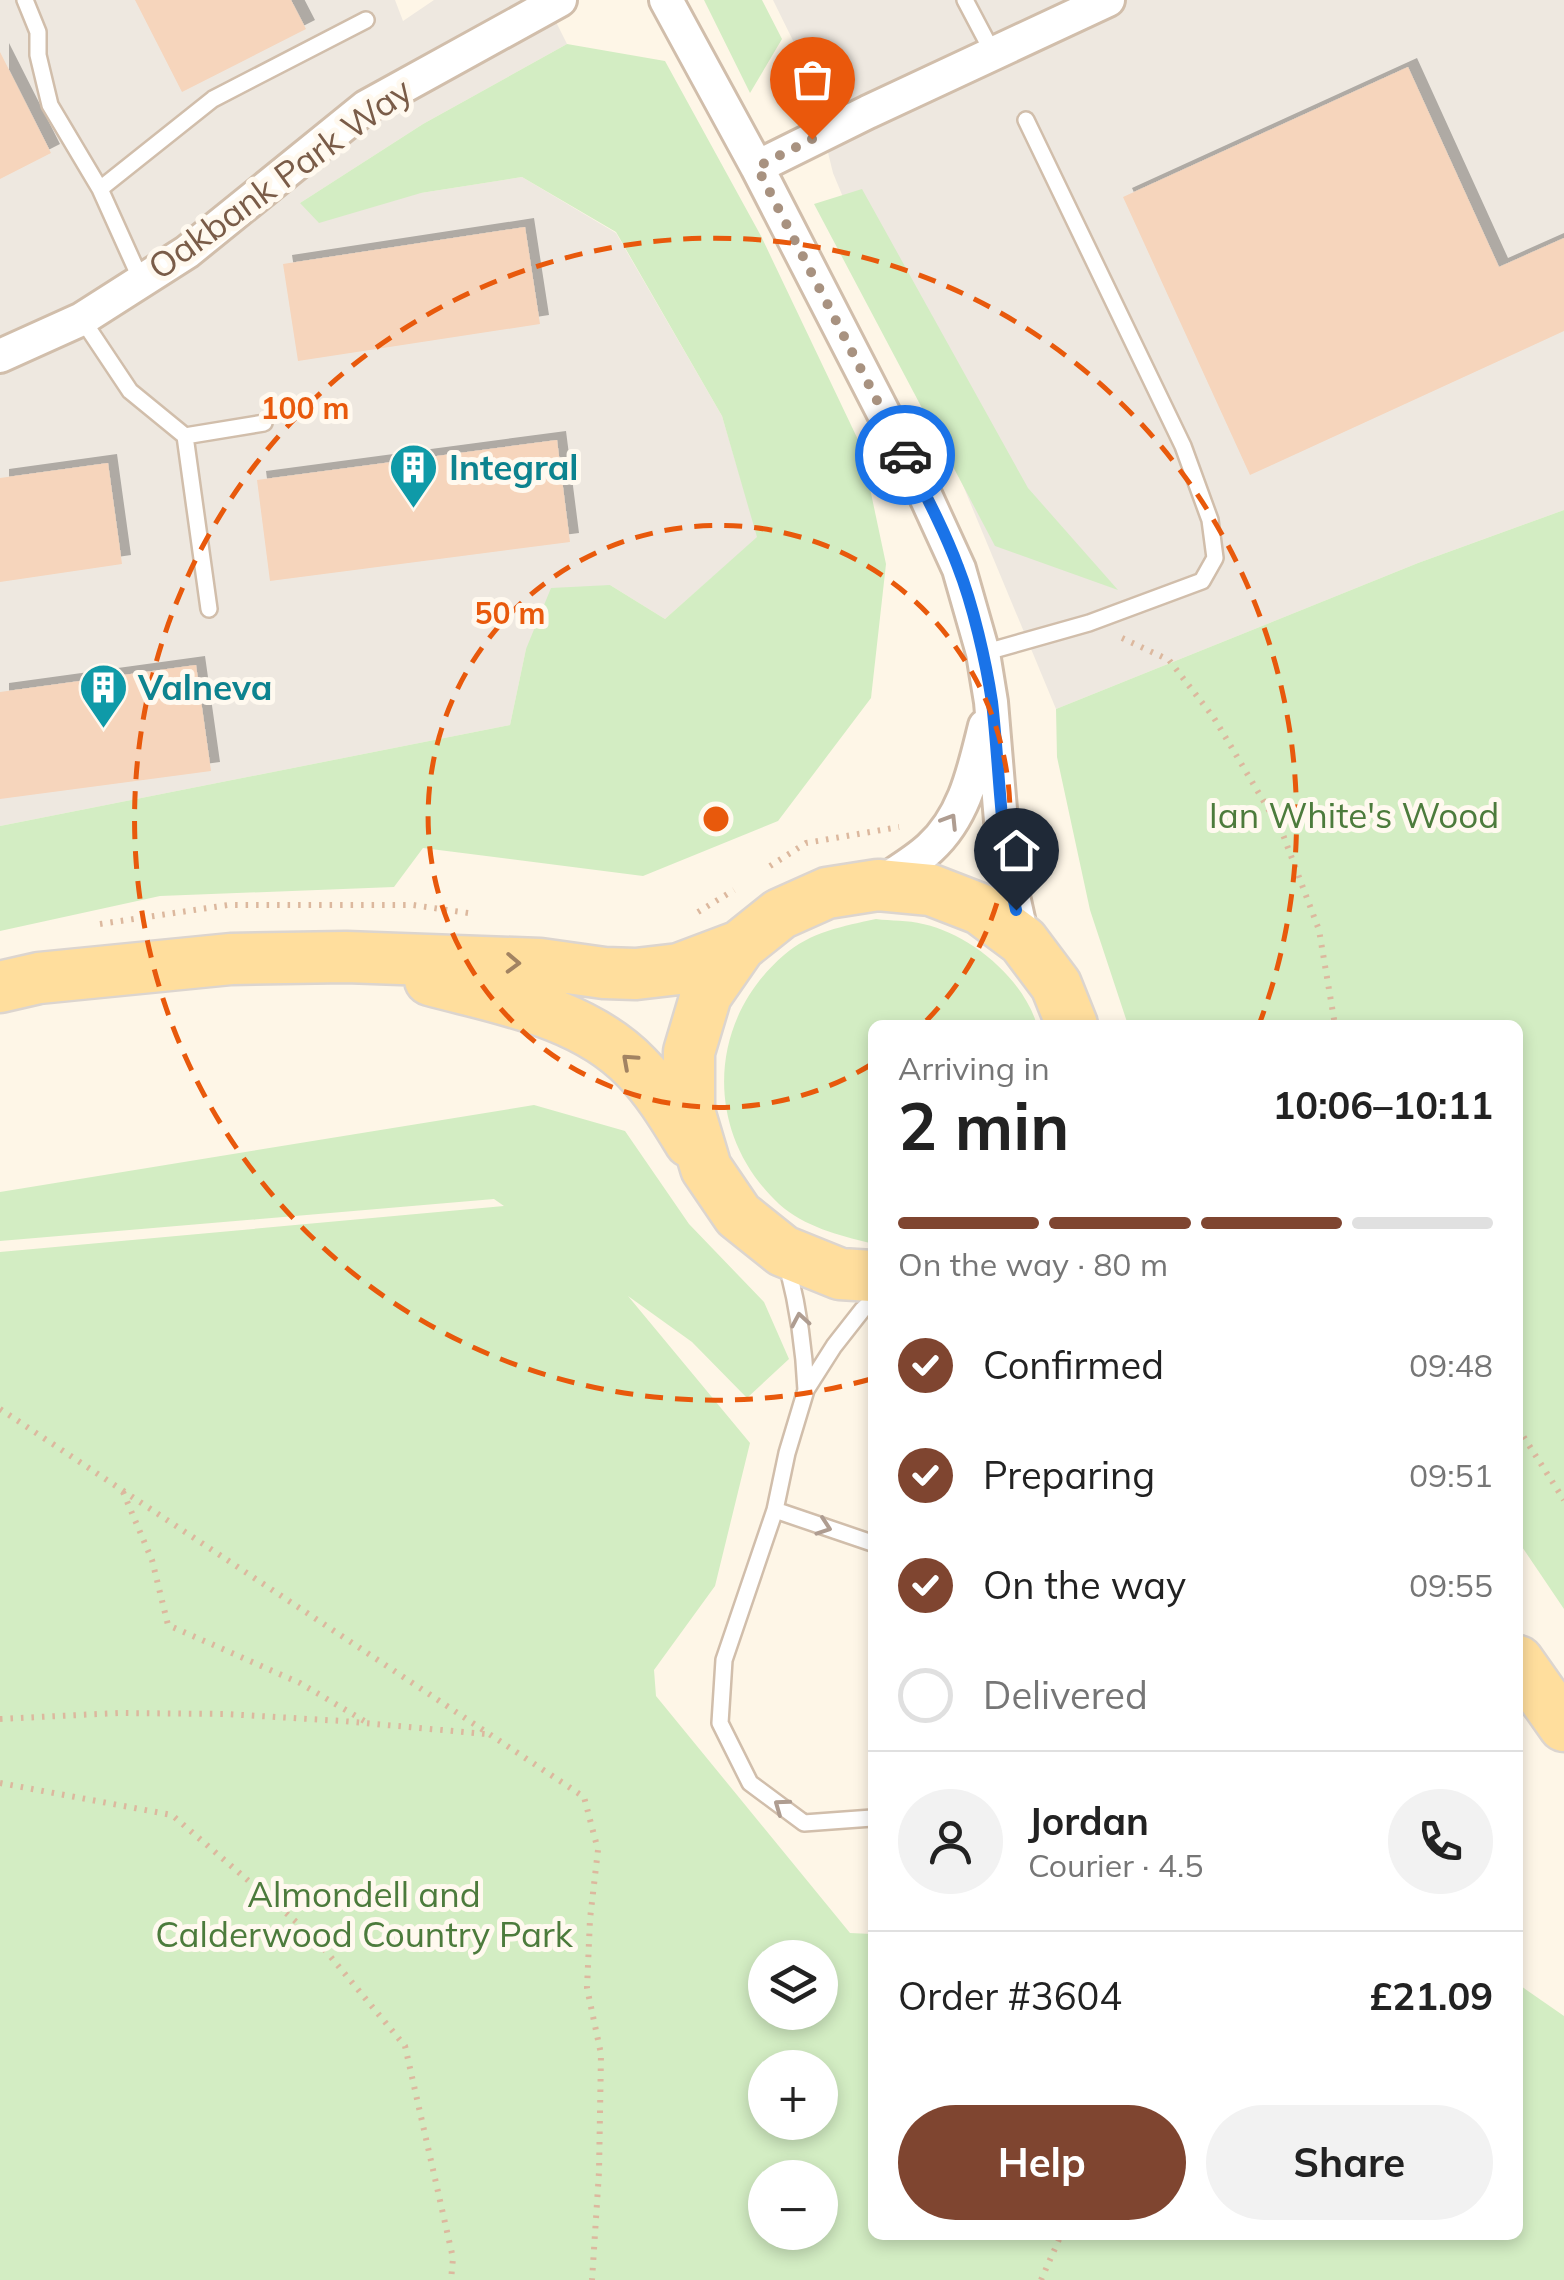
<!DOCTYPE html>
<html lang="en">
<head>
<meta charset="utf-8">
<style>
	:root { --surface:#fff; --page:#f2f2f2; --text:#222; --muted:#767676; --line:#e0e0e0; --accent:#7f4530 }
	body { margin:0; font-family:Mulish,sans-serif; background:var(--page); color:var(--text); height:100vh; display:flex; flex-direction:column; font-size:38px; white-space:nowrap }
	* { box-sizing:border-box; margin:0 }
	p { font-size:32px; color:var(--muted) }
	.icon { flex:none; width:55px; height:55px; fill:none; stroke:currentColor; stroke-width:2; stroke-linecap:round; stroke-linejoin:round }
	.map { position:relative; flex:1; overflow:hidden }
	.details { position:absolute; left:868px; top:1020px; width:655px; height:1220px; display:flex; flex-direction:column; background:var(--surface); border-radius:15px; box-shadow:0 5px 15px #0003 }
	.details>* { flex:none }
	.buttons { position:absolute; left:748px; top:1940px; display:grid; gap:20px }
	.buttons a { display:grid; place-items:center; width:90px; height:90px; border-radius:50%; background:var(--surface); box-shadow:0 5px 15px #0003; font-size:50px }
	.pin { position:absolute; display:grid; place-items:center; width:85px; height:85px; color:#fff; margin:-102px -42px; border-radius:50% 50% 50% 0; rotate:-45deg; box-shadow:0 0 10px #0007 }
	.pin .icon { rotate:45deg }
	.courier { position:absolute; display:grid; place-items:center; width:100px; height:100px; margin:-50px; border:8px solid #1a73e8; border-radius:50%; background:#fff; color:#222; box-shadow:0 2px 12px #0007 }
	.head em { font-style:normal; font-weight:700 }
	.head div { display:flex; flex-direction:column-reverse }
	.head { display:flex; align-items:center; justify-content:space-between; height:170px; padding:0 30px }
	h1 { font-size:65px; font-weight:700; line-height:75px }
	.bar { display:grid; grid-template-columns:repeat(4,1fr); gap:15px 10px; align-content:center; height:120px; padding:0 30px }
	.bar i { height:12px; border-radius:8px; background:var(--line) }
	.bar .selected { background:var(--accent) }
	.bar p { grid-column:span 4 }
	.line { display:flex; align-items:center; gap:25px; padding:0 30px; border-top:2px solid var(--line) }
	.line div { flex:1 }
	.round { display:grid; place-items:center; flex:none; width:105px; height:105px; border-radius:52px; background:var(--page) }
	ol { padding:0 30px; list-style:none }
	li { display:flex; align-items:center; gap:30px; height:110px }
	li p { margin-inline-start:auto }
	li .icon { padding:10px; border-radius:50%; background:var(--accent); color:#fff; stroke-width:4 }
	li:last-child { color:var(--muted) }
	li i { width:55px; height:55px; border:5px solid var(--line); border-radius:50% }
	.primary-button { display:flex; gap:20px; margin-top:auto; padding:20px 30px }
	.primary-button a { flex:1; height:115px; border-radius:60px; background:var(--accent); color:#fff; font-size:40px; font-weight:700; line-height:115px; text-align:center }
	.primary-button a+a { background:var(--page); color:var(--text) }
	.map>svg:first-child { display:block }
	.industrial { fill:#eee8e0 }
	.green { fill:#d3edc3; fill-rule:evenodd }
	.building { fill:#f6d5bc; filter:url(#shadow) }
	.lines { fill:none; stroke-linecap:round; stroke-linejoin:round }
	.service-casing { stroke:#d1beab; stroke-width:20 }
	.minor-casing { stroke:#d1beab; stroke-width:38 }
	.primary-casing { stroke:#dcd5cf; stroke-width:55 }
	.path { stroke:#dcb89e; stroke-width:6; stroke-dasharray:2.5 8; stroke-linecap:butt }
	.service { stroke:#fff; stroke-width:15 }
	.minor { stroke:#fff; stroke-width:32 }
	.primary { stroke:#ffde9d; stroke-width:50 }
	.oneway { stroke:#af9d91 }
	.oneway2 { stroke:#a28362 }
	.done { stroke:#a89280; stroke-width:10; stroke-dasharray:0 18 }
	.route { stroke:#1a73e8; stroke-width:12 }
	.ring { fill:none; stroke:#e8590c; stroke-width:5; stroke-dasharray:18 12 }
	.labels { text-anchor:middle; stroke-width:10; stroke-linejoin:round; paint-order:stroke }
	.street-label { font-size:35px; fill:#7a5c48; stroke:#fff9ef }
	.culture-label { font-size:35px; font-weight:bold; fill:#0d838f; stroke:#fff9ef; text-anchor:start }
	.park-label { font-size:35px; fill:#4c7b3c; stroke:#fff9ef }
	.centre { fill:#e8590c; stroke:#fff9ef; stroke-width:5 }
	.ring-label { font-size:30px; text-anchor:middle; font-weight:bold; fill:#e8590c; stroke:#fff9ef; stroke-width:10; stroke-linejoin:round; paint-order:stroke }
</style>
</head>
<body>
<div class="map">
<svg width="1564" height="2280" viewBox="0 0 1564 2280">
	<defs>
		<filter id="shadow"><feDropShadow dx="9" dy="-9" stdDeviation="0" flood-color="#0004"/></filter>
	</defs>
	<rect width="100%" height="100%" fill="#fef6e7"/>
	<!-- industrial -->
	<path class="industrial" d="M0,0h395l8,21 31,-21h111l22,44 -144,80 -123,79 121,-10 101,-16 94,56 106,183 36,121 -93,82 -55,-34 -84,64 -16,76 -510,101z
		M773,0h791v510l-146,53 -362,146 -223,-536 -25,-102z"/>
	<!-- green -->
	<path class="green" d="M704,0h58l20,39 -32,54z
		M567,44l98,17 96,175 100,210 25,118 -15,134 -93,123 -135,55 -220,-28 -29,39 -234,9 -160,35v-105l510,-101 16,-76 25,-61 59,-3 55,34 92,-82 -35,-121 -106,-184 -94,-55 -101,16 -102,30 -19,-20 123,-79z
		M862,189l166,299 90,102 -123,-44 -181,-342z
		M1564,510v1099l-46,-68v-516h-390l-38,-115 -33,-153 -1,-48 362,-146z
		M876,919c15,2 32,1 47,5 47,10 100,54 114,101h-165v218h-2c-32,-8 -65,-16 -91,-39 -75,-70 -73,-182 5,-249 26,-23 60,-29 92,-36z
		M534,1105l91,26 64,93 75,78 25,57 -42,39 -55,-56 -64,-46 122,147 -35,143 -61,84 2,26 194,237 22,1v301h646v-251l46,32v264h-1564v-1028l504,-46 -10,-7 -494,42v-49zM765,1958h55v54h-55zM765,2068h55v54h-55zM765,2178h55v54h-55z"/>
	<!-- building -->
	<path class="building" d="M135,0h156l15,29 -124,63z
		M0,52l51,101 -51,26z
		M1408,67l91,200 65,-29v93l-314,144 -127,-278z
		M525,227l15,97 -242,37 -15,-97z
		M557,440l13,102 -300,39 -13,-101z
		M108,463l14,101 -122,18v-104z
		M196,665l15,106 -211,28v-107z"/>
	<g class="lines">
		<defs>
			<path id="service" d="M25,0l13,32v23l12,50 50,84 41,91
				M965,0l29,55
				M100,189l113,-90 153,-79
				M82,319l48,72 55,45 79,-13
				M185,436l24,173
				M983,653l106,-30 113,-42 13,-23 -5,-38 -27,-74 -157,-326
				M786,1261c12,44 18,84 20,129
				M872,1301l-9,8 -29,37 -28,44 -19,63 -12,57 -51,150 -4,63 30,60 54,40 68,-5
				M775,1510l97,33"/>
			<path id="minor" d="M666,0l91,167 164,319 38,83 24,84 8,49 10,119 8,57 14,63
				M757,167l111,-55 240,-112
				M0,356l82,-37 105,-67 179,-145 194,-107
				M878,885c17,-12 37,-23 52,-37 35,-32 44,-78 55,-122"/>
			<path id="primary" d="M430,980c70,19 153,32 206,87 22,22 38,49 54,75
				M0,987l39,-9 192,-19 115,-2 194,7 64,9 32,1 43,-5 61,-23
				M872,1276l-32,-2 -57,-23 -45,-36 -32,-47 -17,-57v-59l17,-57 34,-49 40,-32 47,-21 51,-8 53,5 49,19 43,32 33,44 16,40
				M1518,1661l46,65"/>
		</defs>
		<!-- service casing -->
		<use href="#service" class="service-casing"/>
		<!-- minor casing -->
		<use href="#minor" class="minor-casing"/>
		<!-- primary casing -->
		<use href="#primary" class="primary-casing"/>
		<!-- path -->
		<path class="path" d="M1122,638l47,22 45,58 68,114 37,98 16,95
			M770,866l36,-23 93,-16
			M698,912l36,-22
			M100,924l128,-19h185l62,9
			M0,1409l584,388 14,53 -8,69 -3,69 14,66 -2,118 -7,108
			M1518,1428l46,72
			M123,1492l29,68 16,65 132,58 66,39
			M0,1719l118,-6 108,1 116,7 144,13
			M0,1783l172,32 143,123 90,108 48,212 -2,22
			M1041,2280l20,-45"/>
		<!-- service -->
		<use href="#service" class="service"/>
		<!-- minor -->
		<use href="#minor" class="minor"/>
		<!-- primary -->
		<use href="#primary" class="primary"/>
	</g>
	<!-- one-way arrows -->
	<defs><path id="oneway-chevron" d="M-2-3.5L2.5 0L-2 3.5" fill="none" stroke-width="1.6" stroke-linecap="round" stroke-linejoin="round" transform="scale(2.5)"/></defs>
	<g class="oneway">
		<use href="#oneway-chevron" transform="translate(950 821) rotate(-58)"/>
		<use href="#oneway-chevron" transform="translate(800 1320) rotate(-100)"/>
		<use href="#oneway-chevron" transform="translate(824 1527) rotate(19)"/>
		<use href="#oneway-chevron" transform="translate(781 1806) rotate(-144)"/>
	</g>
	<g class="oneway2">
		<use href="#oneway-chevron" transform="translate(513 963) rotate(2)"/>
		<use href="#oneway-chevron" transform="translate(629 1061) rotate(-138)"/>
	</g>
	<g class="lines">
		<!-- done -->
		<path class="done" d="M812,139l-55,28 148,288"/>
		<!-- route -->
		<path class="route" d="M905,455c19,37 39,74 53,112 15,38 28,95 34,135 8,70 8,139 24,208"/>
	</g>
	<!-- distance rings -->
	<g class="ring">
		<path d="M872 1064A291 291 0 1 1 922 1025"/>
		<path d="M871 1379A581 581 0 1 1 1260 1022"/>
	</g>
	<!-- icons -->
	<defs>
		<symbol id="building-pin" viewBox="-11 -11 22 30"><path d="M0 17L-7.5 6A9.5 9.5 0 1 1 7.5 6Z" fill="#0f9aa8" stroke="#fff9ef"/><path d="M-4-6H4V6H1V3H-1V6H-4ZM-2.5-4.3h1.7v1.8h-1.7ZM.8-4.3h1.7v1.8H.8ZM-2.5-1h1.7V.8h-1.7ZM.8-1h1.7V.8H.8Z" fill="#fff"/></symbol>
	</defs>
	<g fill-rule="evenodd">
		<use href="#building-pin" x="386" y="440" width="55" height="75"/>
		<use href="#building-pin" x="76" y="660" width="55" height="75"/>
	</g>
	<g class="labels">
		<!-- street labels -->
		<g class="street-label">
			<text transform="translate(280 179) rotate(-36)" y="12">Oakbank Park Way</text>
		</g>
		<!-- culture labels -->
		<g class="culture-label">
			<text x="449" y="480">Integral</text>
			<text x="138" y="700">Valneva</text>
		</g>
		<!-- park labels -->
		<g class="park-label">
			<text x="1354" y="828">Ian White's Wood</text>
			<text x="364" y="1907">Almondell and<tspan x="364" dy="40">Calderwood Country Park</tspan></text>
		</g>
	</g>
	<circle cx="716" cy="819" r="15" class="centre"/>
	<g class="ring-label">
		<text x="305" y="419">100 m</text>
		<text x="510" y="624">50 m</text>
	</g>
</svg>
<div class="buttons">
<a><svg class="icon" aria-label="layers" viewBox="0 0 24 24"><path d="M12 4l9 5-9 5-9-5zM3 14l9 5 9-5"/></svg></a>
<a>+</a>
<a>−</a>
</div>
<div class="pin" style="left:812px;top:139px;background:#ea580c"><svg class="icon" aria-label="bag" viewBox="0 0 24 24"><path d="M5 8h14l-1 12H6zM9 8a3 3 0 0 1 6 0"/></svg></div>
<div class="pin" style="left:1016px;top:910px;background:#1f2937"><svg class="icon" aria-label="home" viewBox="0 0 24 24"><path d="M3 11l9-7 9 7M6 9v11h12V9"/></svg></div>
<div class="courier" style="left:905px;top:455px"><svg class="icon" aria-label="car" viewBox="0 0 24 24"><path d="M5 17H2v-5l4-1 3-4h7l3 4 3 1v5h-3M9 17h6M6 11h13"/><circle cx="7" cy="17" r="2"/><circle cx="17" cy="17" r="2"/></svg></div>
<section class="details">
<div class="head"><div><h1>2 min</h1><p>Arriving in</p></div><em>10:06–10:11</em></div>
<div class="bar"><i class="selected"></i><i class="selected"></i><i class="selected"></i><i></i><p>On the way · 80 m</p></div>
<ol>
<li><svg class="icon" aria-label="check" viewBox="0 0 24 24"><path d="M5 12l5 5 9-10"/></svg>Confirmed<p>09:48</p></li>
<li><svg class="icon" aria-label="check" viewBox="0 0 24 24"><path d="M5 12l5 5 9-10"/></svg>Preparing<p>09:51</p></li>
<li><svg class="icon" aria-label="check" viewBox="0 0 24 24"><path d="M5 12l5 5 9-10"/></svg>On the way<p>09:55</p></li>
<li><i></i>Delivered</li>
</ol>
<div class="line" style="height:180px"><a class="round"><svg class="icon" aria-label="person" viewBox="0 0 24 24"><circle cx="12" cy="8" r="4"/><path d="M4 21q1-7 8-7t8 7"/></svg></a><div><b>Jordan</b><p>Courier · 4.5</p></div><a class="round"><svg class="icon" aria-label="phone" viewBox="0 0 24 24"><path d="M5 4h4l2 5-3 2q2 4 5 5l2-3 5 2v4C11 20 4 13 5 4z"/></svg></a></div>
<div class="line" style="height:130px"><div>Order #3604</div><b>£21.09</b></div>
<div class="primary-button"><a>Help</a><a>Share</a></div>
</section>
</div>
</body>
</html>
